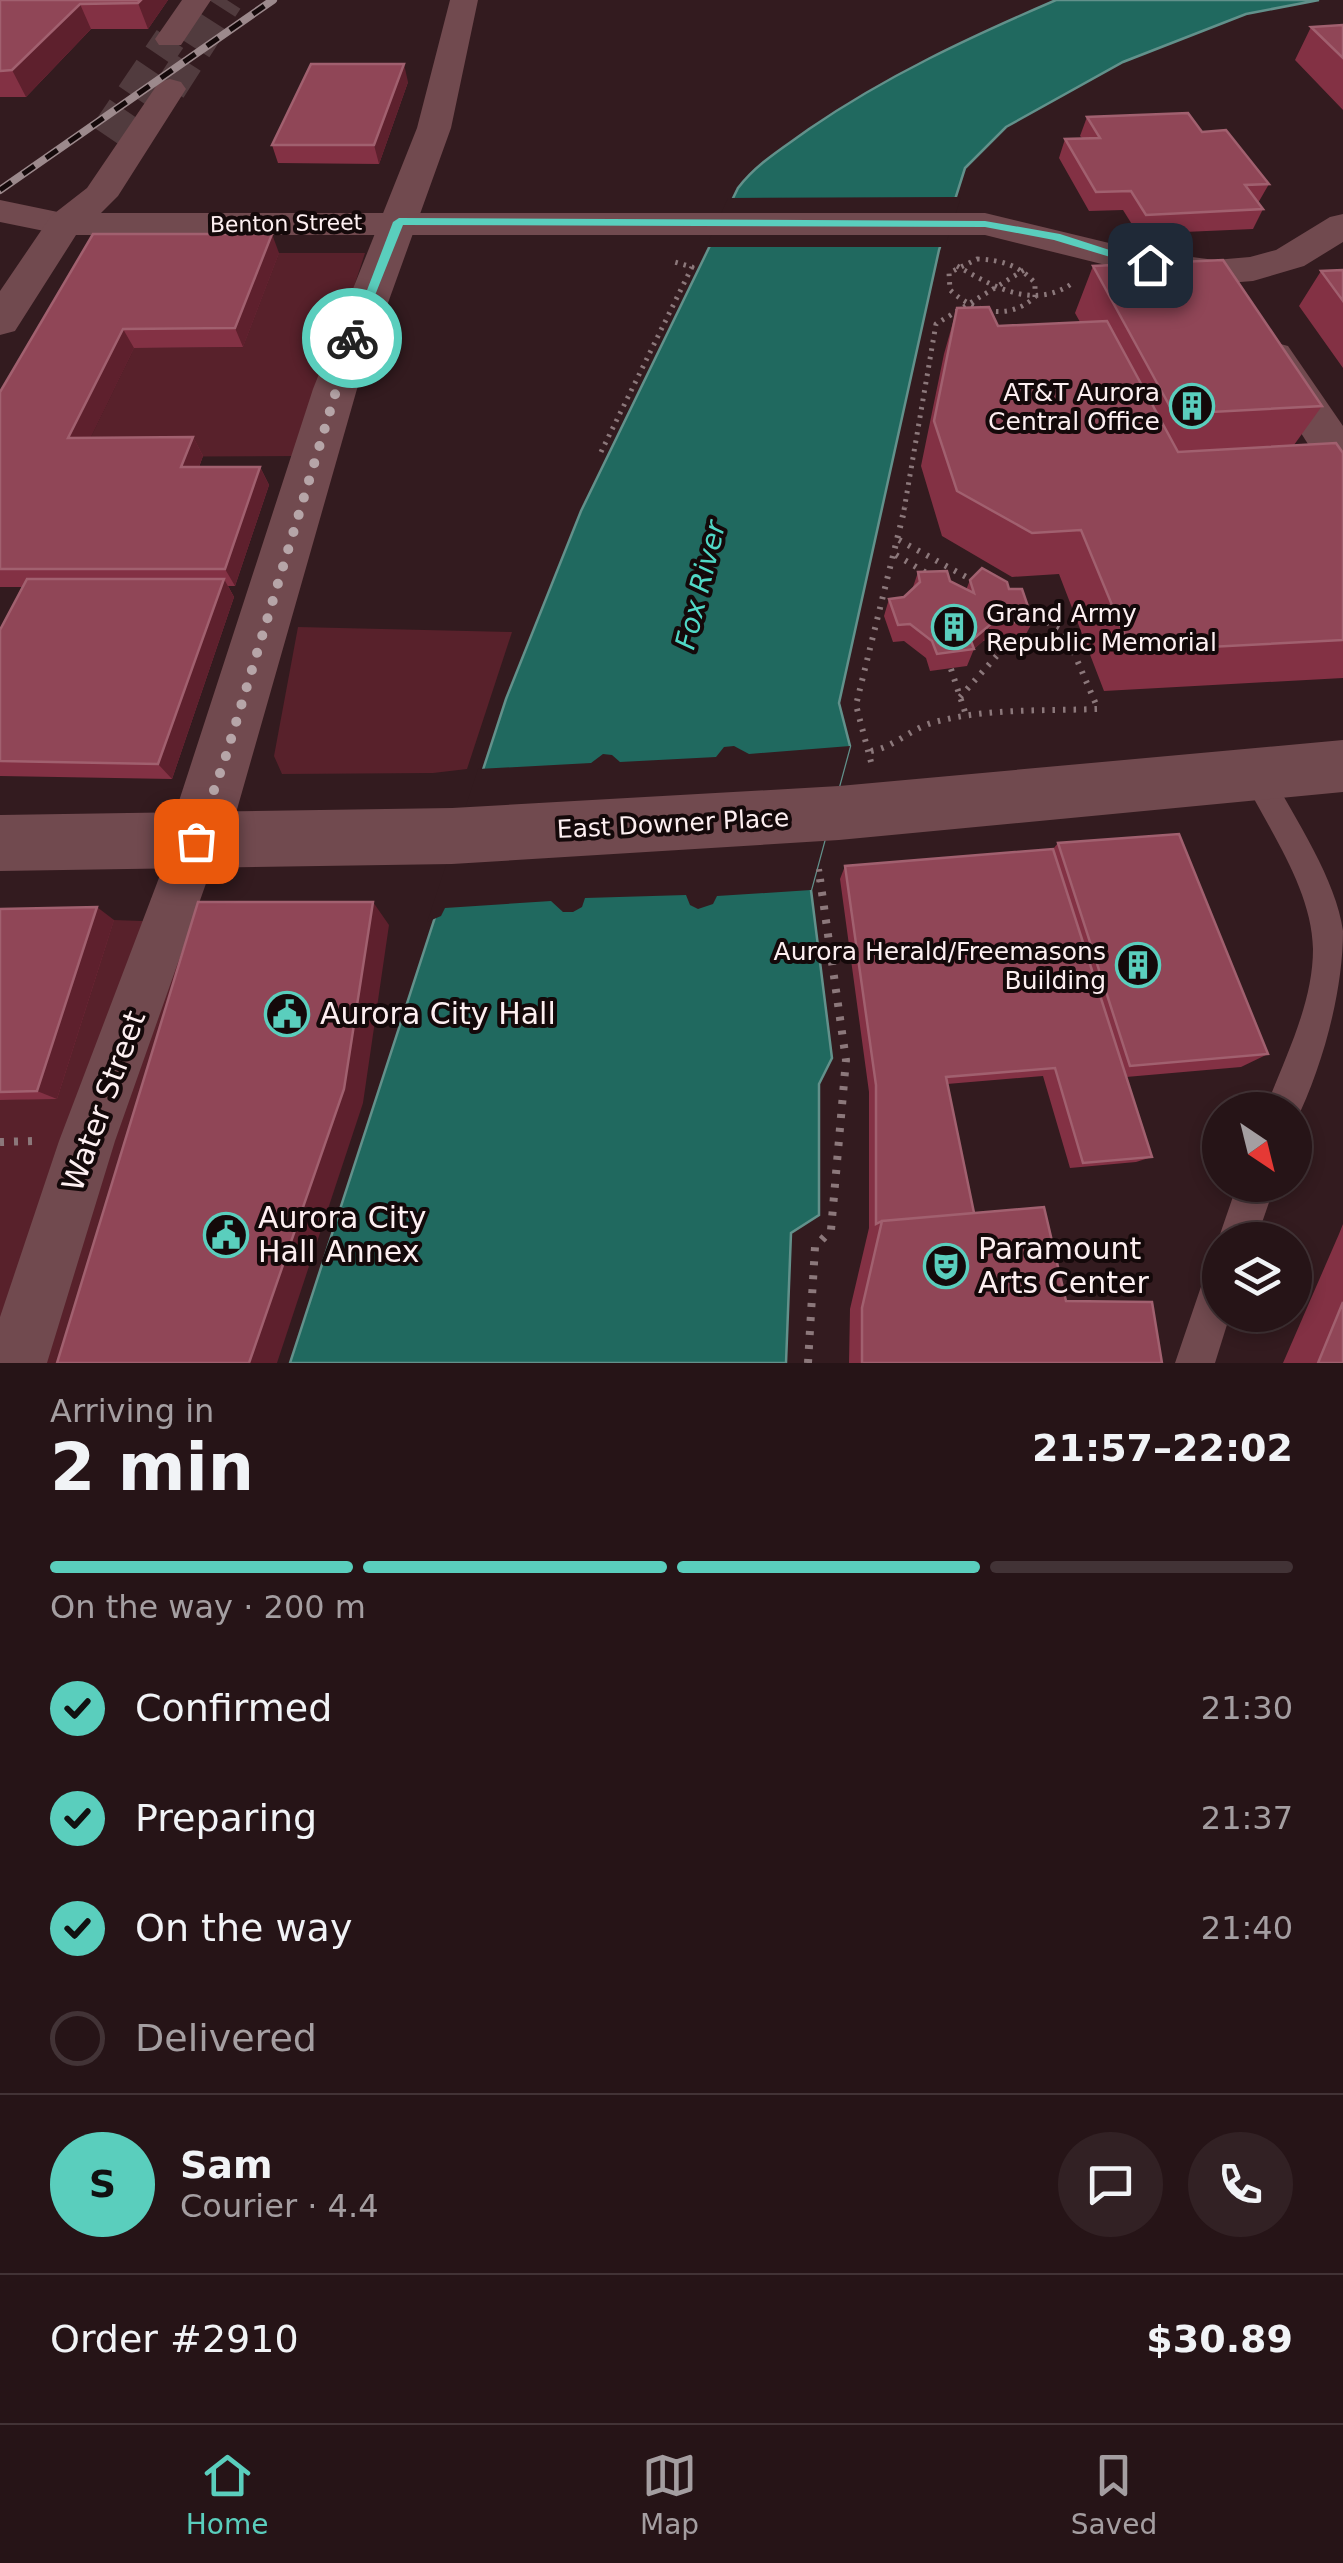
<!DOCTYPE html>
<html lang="en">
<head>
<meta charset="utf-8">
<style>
	:root { --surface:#261417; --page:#322124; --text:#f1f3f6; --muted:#a49ea1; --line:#423336; --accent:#5acebd }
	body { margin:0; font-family:"DejaVu Sans",sans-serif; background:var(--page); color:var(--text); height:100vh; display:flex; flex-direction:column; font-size:38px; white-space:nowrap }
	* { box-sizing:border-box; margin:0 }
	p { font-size:32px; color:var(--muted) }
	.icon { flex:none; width:55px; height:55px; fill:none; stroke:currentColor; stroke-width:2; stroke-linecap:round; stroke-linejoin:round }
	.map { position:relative; height:1363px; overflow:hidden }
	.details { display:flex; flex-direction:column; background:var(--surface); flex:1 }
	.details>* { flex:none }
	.needle { width:65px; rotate:145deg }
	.controls { position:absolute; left:1202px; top:1092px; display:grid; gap:20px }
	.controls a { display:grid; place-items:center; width:110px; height:110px; border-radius:50%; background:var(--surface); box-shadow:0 5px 15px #0003,0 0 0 2px var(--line); font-size:50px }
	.pin { position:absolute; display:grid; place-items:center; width:85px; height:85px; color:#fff; margin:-42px; border-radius:20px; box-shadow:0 5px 15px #0006 }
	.courier { position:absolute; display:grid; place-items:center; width:100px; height:100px; margin:-50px; border:8px solid #5acebd; border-radius:50%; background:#fff; color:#222; box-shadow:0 2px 12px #0007 }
	.headline em { font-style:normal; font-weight:800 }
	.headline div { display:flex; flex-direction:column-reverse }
	.headline { display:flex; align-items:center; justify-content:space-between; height:170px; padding:0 50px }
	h1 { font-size:65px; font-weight:800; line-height:75px }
	.bar { display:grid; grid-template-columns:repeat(4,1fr); gap:15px 10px; align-content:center; height:120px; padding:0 50px }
	.bar i { height:12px; border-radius:8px; background:var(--line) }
	.bar .on { background:var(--accent) }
	.bar p { grid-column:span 4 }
	.line { display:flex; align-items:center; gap:25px; padding:0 50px; border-top:2px solid var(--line) }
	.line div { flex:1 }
	.round { display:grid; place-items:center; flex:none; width:105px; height:105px; border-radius:52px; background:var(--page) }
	ol { padding:0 50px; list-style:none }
	li { display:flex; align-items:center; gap:30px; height:110px }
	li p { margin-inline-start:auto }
	li .icon { padding:10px; border-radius:50%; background:var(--accent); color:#111; stroke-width:4 }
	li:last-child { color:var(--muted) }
	li i { width:55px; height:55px; border:5px solid var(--line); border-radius:50% }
	.tabs { display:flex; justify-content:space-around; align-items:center; height:140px; border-top:2px solid var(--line); background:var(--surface); font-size:28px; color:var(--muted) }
	.tabs a { display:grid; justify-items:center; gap:5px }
	.tabs .on { color:var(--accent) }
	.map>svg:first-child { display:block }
	.green { fill:#58212b }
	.water { fill:#20695f; stroke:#62918b; stroke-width:2.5 }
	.pier { fill:#331b1f }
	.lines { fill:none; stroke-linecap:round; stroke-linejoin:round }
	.tertiary-tunnel { stroke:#513b3e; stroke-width:32; stroke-dasharray:32 16; stroke-linecap:butt }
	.path-far2 { stroke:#8c787b; stroke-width:5; stroke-dasharray:2.5 6; stroke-linecap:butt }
	.path-far1 { stroke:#8c787b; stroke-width:6; stroke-dasharray:2.5 8; stroke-linecap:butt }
	.path { stroke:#8c787b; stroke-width:8; stroke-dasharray:4 10; stroke-linecap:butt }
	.service { fill:#714a4f; fill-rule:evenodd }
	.pedestrian { fill:#714a4f; fill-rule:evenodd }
	.minor { fill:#714a4f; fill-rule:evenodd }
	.tertiary { fill:#714a4f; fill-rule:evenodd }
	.rail-casing { stroke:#9c898c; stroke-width:8 }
	.rail { stroke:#14090a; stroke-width:5; stroke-dasharray:14; stroke-linecap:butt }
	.wall { fill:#833144 }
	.shaded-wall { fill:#5e202d }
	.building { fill:#904657; stroke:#a1606f; stroke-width:2.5 }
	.route { fill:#5acebd }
	.done { stroke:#b6a5a8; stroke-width:10; stroke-dasharray:0 18 }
	.labels { text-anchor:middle; stroke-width:8; stroke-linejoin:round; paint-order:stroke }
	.far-street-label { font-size:22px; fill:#fdeff1; stroke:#14090a }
	.poi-label { font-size:25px; fill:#fdeff1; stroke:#14090a; text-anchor:end }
	.street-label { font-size:25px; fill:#fdeff1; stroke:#14090a }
	.water-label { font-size:28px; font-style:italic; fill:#50d8c6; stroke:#14090a }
	.near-poi-label { font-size:30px; fill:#fdeff1; stroke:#14090a; text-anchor:start }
	.near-street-label { font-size:30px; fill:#fdeff1; stroke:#14090a }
</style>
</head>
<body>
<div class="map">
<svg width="1343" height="1363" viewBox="0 0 1343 1363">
	<rect width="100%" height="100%" fill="#331b1f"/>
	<!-- green -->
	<path class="green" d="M279,253h86l-66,203 -218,1 53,-109 109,-1z
		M298,627l214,5 -45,137 -34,4 -151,1 -8,-18z
		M114,920l109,4 -125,439h-98v-263l55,-2z"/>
	<!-- water -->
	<path class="water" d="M1056,0h263l-73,14 -123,48 -117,65 -41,41 -26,82 -100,453 11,43 -39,144 21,168 -13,26v131l-28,18 -5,130h-496l216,-664 75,-188 157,-323c19,-25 45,-40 71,-59 77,-53 161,-92 247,-129z"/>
	<!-- pier -->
	<path class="pier" d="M961,197l-16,50h-239l22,-49z
		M734,746l15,8 101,-8 -39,144 -94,6 -4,8 -15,5 -8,-4 -4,-10 -101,3 -3,9 -9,5h-10l-12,-11 -106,7 -4,8 -14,6 51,-153 113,-6 12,-9 9,1 8,7 96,-5 8,-10z"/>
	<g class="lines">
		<!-- tertiary-tunnel -->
		<path class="tertiary-tunnel" d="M170,89l57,-89
			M105,135l65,-96"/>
		<!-- path-far2 -->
		<path class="path-far2" d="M977,259c24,1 42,6 58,24v14c-26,24 -60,16 -85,-7l-1,-17z
			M957,266c37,21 78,45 117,16
			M601,452l91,-185 -21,-6
			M904,510l32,-186 88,-54"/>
		<!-- path-far1 -->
		<path class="path-far1" d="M899,540l78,43
			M896,555l32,19
			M951,669l15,46
			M960,697l41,-46 -5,-11
			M871,751c24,-4 40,-23 64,-29 52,-14 109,-11 163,-13l-33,-77 -42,-23
			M871,762l-15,-57 49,-198
			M821,882l-2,-13 6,-1"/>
		<!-- path -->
		<path class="path" d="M0,1142l36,-1
			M808,1363l7,-116 16,-17 15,-170 -26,-181"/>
		<!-- service -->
		<path class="service" d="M1255,759l10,4c25,48 71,114 78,168 0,62 -21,137 -48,192v-13h-30c19,-51 48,-105 48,-161 -1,-62 -47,-123 -73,-177l5,-9z
			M1237,1185h38l-19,55h-36v5l-2,-5z
			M1220,1266v49h10l-15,48h-40l31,-91z"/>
		<!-- pedestrian -->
		<path class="pedestrian" d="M197,819l17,7 7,15 -106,300 -68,222h-47v-46l59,-176 114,-300 7,-15z"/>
		<!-- minor -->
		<path class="minor" d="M450,0h28l-27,128 -94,261 -129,452 -9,20 -22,8 -22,-8 -9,-20 147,-452 104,-261z
			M0,200l77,16 6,8 -6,8 -13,3 -64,-13z
			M1273,342l15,4 55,80v52l-16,-4 -75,-118 6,-10z"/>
		<!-- tertiary -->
		<path class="tertiary" d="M182,0h29l-30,45h-22l-4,-6z
			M170,79l11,3 5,7 -68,107 -17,17h884l153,37 77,10 35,-3 26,-7 54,-33 13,-3v28l-39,24 -51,15 -38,3 -77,-11 -153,-38h-909l-61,96 -15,4v-44l51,-75 36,-28 72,-106z
			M1343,740v52l-504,48 -387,24 -452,7v-56l452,-7 387,-22z"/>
		<defs>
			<path id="rail" d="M0,190l273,-190"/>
		</defs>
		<!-- rail casing -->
		<use href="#rail" class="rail-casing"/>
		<!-- rail -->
		<use href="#rail" class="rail"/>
	</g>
	<!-- wall -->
	<path class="wall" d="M0,0h168l-20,29h-57l-65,68h-26z
		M1343,25v85l-48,-50 16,-33z
		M408,82l-29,82 -101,-1 -6,-18z
		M1087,117l115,15 67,52 -11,19 5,6 -10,20 -115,5 -15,-24 -34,1 -30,-53 6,-19 17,-1 -2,-2z
		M93,234l186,19 -36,94 -109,1 -44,90 103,-1 10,19 -4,11h61l9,18 -34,101h-7l6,11 -62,182 -172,-3v-146l22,-43h-22v-195z
		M1093,266l229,140 -28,39 49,8v225l-239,13 -45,-117 -47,3 -70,-41 -21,-70 23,-112 13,-46 41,18 82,-4 -5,-9z
		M1343,270v98l-44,-62 22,-35z
		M918,572l32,9 16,9 4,-10 39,9 24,32 -9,17 -41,3 -9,8 -7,17 -37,5 -4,-13 -22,-17 -11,1 -9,-26 5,-17 15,-2 8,-7z
		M1058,843l210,211 -27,13 -115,10 26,80 -16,5 -66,6 -27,-92 -96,8 27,129 92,88 96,62h-313l1,-54 19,-81v-136l-29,-213 5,-13 208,-17z
		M0,909l114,11 -57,179 -57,1z
		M1343,1224v139h-60l56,-129z"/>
	<!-- shaded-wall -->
	<path class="shaded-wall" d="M141,0h27l-20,29 -10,-26z
		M80,4l11,25 -65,68 -14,-27z
		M404,64l4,18 -29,82 -5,-19z
		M272,234l7,19 -36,94 -8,-19z
		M123,329l11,19 -53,109 -13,-19z
		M193,437l10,19 -11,29 -11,-18z
		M260,467l9,18 -34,101 -10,-17z
		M224,579l10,18 -62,182 -14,-15z
		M991,624l-8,17 -9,8 -3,-8z
		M373,902l16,23 -26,178 -86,260h-28z
		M97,907l17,13 -57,179 -20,-8z"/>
	<!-- building -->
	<path class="building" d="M0,0h141l-3,3 -58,1 -68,66 -12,1z
		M1343,25v33l-32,-31z
		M311,64h93l-30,81h-102z
		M1188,113l14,19 24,-2 43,54 -24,1 18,24 -117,6 -15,-24 -35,1 -31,-53 35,-1 -13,-21z
		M93,234h179l-37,94 -112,1 -55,109 125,-1 -12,30h79l-35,102h-225v-177z
		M1223,260l99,146 -148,8 -81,-148z
		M1343,270v31l-22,-30z
		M989,307l9,19 109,-5 71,131 158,-9 7,10v187l-212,11 -50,-121 -49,3 -75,-42 -23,-70 23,-113z
		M982,568l25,14 2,7h13l11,32 -42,3 -20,17 3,8 -37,5 -5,-13 -22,-17 -12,1 -9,-26 15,-2 16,-15 -2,-10 29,-1 3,10 24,12 -4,-13z
		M27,579h197l-66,185 -158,-3v-131z
		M1179,834l89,220 -138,12 -72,-223z
		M1053,849l99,308 -69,6 -28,-95 -109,9 28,136 -92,8 -6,3v-139l-31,-219z
		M198,902h175l-29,187 -95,274h-192z
		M97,907l-60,184 -37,1v-183z
		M1044,1207l22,94 86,1 10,61h-300v-55l20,-87z
		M1343,1302v61h-25z"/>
	<!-- route -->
	<path class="route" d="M399,218l586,3 75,13 96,31 -6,4 -96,-29 -69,-13 -582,-2 -45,113 -10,2 45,-118z"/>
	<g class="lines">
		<!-- done -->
		<path class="done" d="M196,841l29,-82 127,-421"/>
	</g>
	<!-- icons -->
	<defs>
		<symbol id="building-ring" viewBox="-11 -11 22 22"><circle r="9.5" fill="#14090a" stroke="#5acebd" stroke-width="1.5"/><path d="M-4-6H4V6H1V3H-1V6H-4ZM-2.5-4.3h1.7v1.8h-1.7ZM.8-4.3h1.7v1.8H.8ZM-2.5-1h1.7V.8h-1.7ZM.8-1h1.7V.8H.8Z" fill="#5acebd"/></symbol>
		<symbol id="civic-ring" viewBox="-11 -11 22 22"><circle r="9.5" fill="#14090a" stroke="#5acebd" stroke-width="1.5"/><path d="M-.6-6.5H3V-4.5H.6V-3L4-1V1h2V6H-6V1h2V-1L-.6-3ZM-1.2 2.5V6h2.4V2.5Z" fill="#5acebd"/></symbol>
		<symbol id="theatre-ring" viewBox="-11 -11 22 22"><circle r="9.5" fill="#14090a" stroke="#5acebd" stroke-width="1.5"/><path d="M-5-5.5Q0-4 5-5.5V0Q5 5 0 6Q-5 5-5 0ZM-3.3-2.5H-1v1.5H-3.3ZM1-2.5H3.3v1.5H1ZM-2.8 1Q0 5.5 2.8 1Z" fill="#5acebd"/></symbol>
	</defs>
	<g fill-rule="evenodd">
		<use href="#building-ring" x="1167" y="381" width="50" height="50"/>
		<use href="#building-ring" x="929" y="602" width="50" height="50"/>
		<use href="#building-ring" x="1113" y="940" width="50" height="50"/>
		<use href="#civic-ring" x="262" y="989" width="50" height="50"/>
		<use href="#civic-ring" x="201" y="1210" width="50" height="50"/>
		<use href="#theatre-ring" x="921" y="1241" width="50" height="50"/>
	</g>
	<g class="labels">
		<!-- far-street labels -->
		<g class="far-street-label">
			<text transform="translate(286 223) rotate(-1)" y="8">Benton Street</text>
		</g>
		<!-- poi labels -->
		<g class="poi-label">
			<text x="1160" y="401">AT&amp;T Aurora<tspan x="1160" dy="29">Central Office</tspan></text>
			<text x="986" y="622" text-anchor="start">Grand Army<tspan x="986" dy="29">Republic Memorial</tspan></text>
			<text x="1106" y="960">Aurora Herald/Freemasons<tspan x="1106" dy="29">Building</tspan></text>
		</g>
		<!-- street labels -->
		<g class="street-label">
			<text transform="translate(673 823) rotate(-3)" y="9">East Downer Place</text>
		</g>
		<!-- water labels -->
		<g class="water-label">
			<text transform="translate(700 585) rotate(-76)" y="10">Fox River</text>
		</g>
		<!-- near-poi labels -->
		<g class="near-poi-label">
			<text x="320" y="1024">Aurora City Hall</text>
			<text x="258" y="1228">Aurora City<tspan x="258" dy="34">Hall Annex</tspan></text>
			<text x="978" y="1259">Paramount<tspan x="978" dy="34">Arts Center</tspan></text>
		</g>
		<!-- near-street labels -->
		<g class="near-street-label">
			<text transform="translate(104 1101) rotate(-70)" y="10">Water Street</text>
		</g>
	</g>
</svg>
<div class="controls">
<a><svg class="needle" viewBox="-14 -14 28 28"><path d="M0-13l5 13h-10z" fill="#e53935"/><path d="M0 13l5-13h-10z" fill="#a49ea1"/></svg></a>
<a><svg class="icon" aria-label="layers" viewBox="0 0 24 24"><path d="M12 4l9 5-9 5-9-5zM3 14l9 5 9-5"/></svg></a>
</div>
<div class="pin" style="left:196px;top:841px;background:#ea580c"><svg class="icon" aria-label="bag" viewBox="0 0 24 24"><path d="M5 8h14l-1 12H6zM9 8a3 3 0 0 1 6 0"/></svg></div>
<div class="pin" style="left:1150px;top:265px;background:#1f2937"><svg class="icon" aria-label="home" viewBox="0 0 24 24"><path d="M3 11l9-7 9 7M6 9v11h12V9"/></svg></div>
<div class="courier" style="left:352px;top:338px"><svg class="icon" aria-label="bike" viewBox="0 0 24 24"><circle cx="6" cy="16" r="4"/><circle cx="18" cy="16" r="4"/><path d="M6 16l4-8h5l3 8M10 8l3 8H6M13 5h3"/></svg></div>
</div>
<section class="details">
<div class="headline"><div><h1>2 min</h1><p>Arriving in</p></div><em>21:57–22:02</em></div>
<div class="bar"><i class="on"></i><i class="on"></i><i class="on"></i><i></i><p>On the way · 200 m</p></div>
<ol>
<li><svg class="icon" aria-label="check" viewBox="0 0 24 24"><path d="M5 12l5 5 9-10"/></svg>Confirmed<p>21:30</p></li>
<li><svg class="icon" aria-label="check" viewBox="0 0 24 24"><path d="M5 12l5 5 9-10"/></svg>Preparing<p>21:37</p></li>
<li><svg class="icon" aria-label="check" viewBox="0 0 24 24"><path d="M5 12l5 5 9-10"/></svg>On the way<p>21:40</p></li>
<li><i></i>Delivered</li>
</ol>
<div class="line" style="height:180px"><b class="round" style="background:var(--accent);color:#111">S</b><div><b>Sam</b><p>Courier · 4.4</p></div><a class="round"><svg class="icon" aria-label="chat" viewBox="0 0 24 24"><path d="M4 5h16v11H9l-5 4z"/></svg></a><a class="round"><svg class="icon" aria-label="phone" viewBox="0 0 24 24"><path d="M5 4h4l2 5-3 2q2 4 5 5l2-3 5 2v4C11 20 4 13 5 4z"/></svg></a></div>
<div class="line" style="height:130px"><div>Order #2910</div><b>$30.89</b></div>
</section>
<nav class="tabs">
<a class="on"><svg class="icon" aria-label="home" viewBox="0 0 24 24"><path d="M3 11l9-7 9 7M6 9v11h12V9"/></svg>Home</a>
<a><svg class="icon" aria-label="map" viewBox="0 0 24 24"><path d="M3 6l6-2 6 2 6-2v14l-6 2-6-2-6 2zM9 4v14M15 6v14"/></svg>Map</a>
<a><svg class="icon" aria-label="saved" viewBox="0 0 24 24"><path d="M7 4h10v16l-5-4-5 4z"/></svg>Saved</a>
</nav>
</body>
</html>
